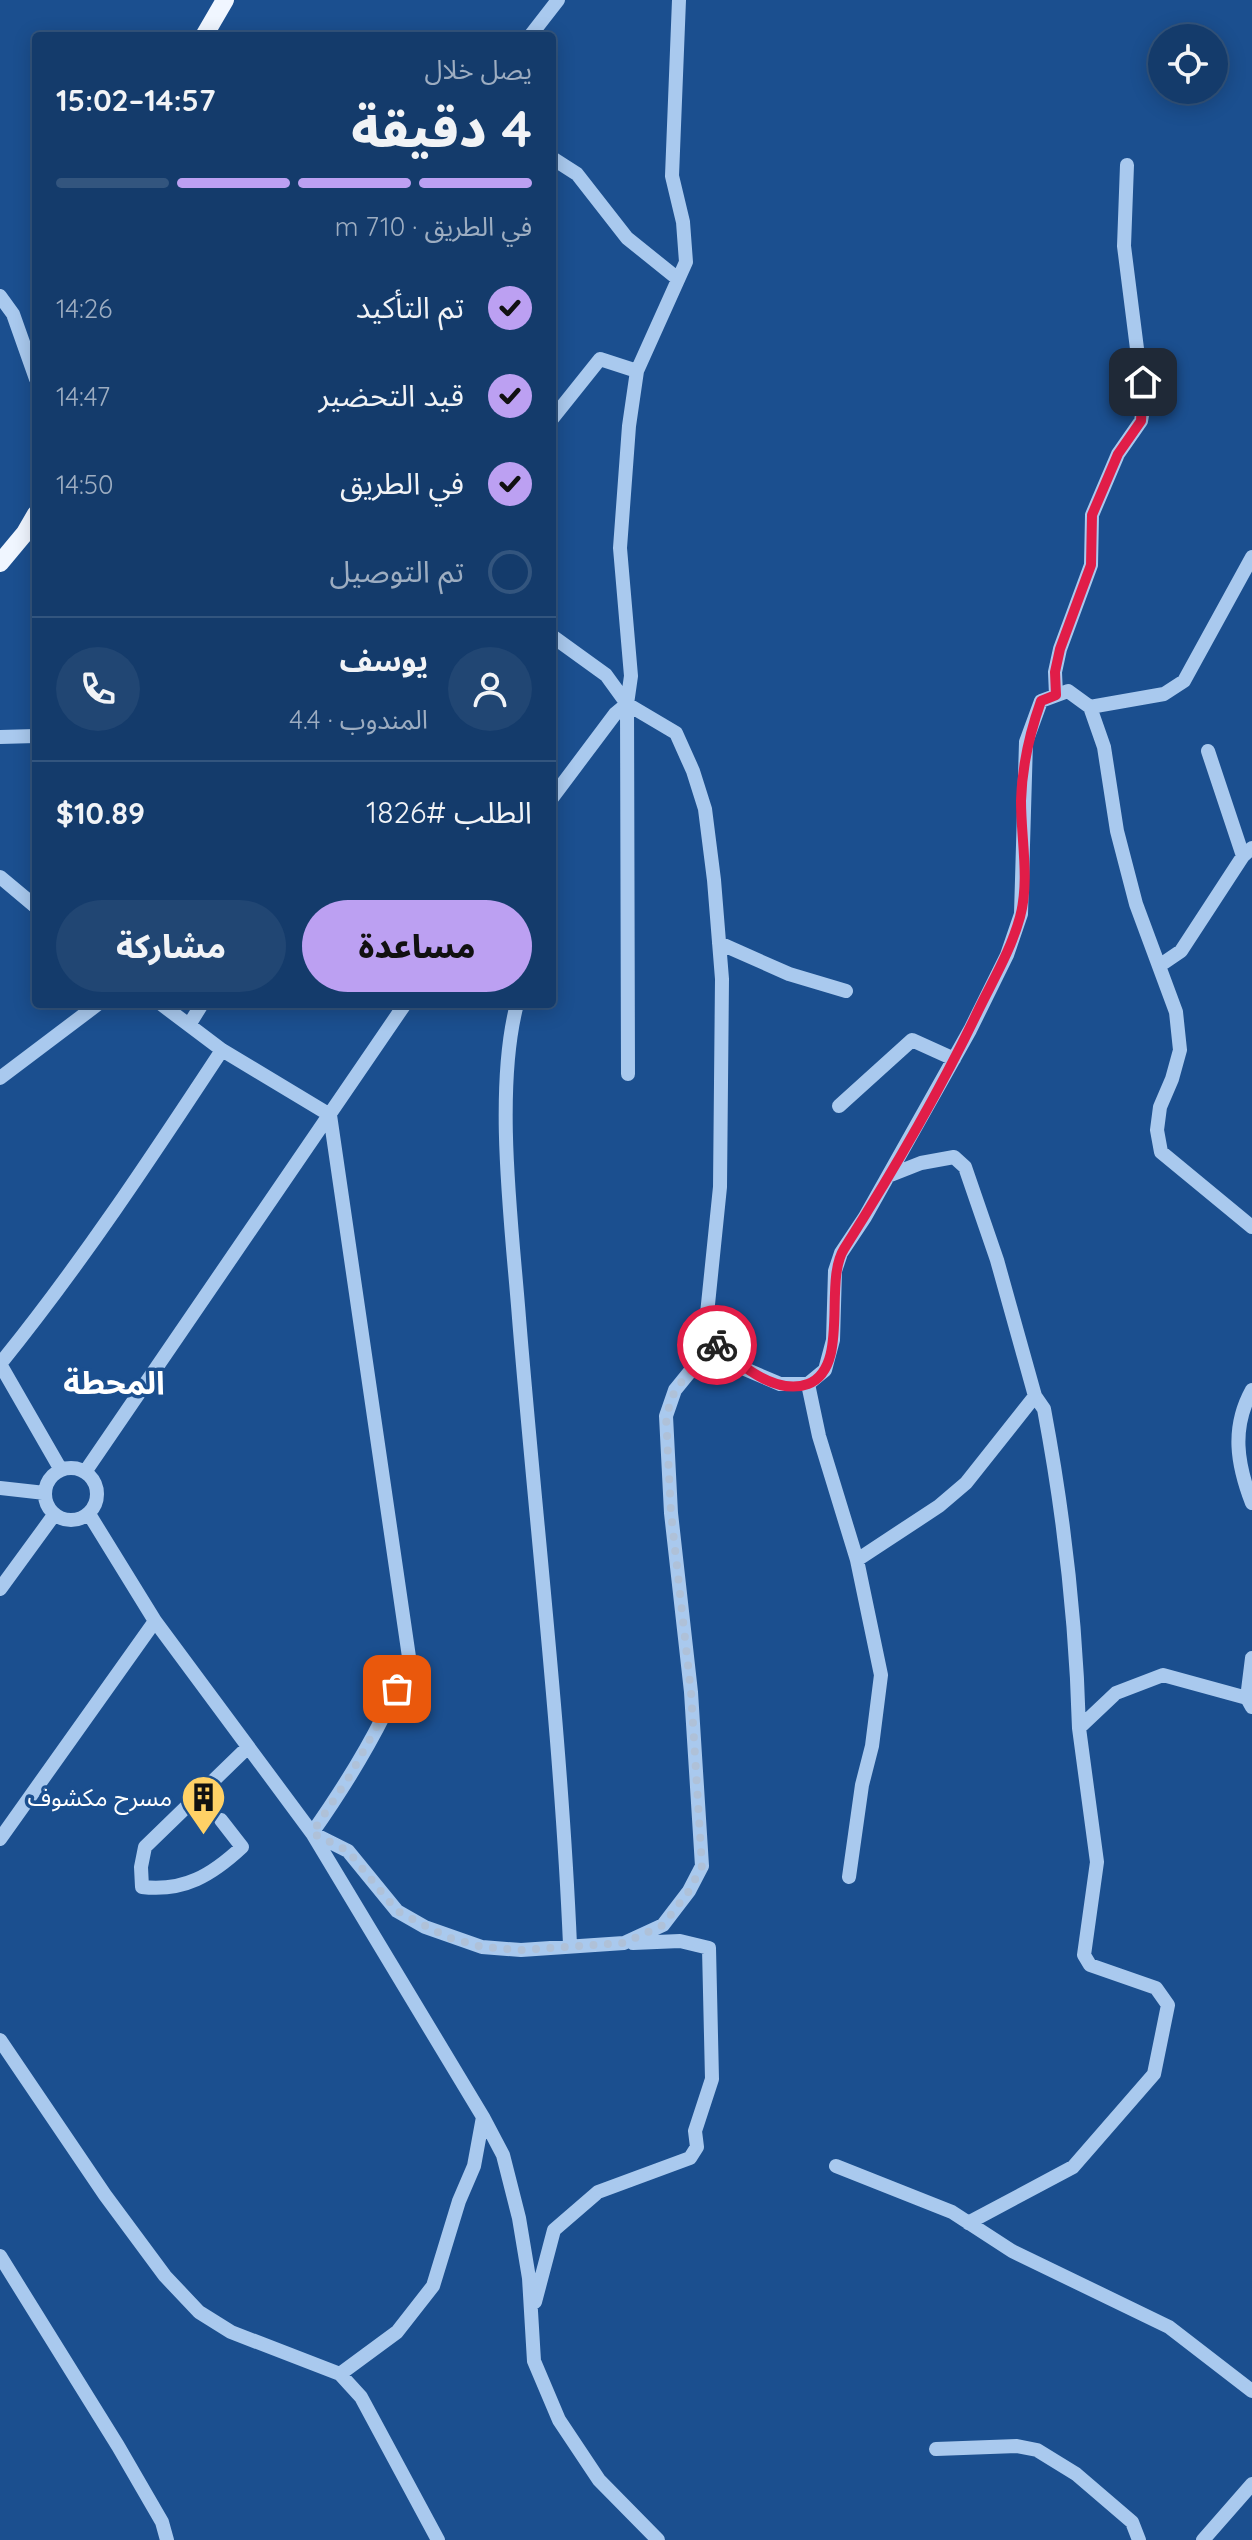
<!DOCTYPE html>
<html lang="ar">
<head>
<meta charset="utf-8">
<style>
	:root { --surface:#143b6b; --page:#214673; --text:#f1f3f6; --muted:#9dadc1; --line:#33557e; --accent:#bca0f2 }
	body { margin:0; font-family:Quicksand,"Noto Sans Arabic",sans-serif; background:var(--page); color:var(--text); direction:rtl; height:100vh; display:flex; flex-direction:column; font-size:30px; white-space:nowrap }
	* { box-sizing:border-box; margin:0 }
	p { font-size:26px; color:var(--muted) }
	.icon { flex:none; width:44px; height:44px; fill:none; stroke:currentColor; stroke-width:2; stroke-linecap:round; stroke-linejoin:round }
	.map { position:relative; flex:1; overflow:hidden; direction:ltr }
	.side { position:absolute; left:32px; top:32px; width:524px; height:976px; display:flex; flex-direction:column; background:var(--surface); border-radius:8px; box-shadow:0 4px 20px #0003,0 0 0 2px var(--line); direction:rtl }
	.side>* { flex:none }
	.fabs { position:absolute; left:1148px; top:24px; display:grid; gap:16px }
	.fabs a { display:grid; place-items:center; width:80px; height:80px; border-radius:50%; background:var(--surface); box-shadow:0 4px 20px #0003,0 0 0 2px var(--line); font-size:40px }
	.pin { position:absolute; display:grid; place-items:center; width:68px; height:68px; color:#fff; margin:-34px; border-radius:16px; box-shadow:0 4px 12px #0006 }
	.courier { position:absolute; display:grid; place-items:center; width:80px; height:80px; margin:-40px; border:6px solid #e11d48; border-radius:50%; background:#fff; color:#222; box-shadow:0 2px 10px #0007 }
	.headline em { font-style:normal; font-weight:800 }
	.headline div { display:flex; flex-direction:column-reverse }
	.headline { display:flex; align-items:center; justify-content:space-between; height:136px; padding:0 24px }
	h1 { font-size:52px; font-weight:800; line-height:60px }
	.bar { display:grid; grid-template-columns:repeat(4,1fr); gap:12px 8px; align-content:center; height:96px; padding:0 24px }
	.bar i { height:10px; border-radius:6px; background:var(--line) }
	.bar .on { background:var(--accent) }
	.bar p { grid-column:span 4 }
	.line { display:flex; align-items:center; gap:20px; padding:0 24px; border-top:2px solid var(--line) }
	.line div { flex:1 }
	.round { display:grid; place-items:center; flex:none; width:84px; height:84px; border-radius:42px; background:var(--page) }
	ol { padding:0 24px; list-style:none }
	li { display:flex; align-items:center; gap:24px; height:88px }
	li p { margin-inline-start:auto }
	li .icon { padding:8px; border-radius:50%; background:var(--accent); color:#111; stroke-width:4 }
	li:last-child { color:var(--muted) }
	li i { width:44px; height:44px; border:4px solid var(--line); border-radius:50% }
	.primary-button { display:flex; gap:16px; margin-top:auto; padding:16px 24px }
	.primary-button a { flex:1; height:92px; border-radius:48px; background:var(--accent); color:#111; font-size:32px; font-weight:800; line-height:92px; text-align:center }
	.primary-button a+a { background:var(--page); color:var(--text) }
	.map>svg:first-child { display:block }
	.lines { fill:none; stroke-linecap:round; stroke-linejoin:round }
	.minor { stroke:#a9c9ee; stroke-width:14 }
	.major { stroke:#f0f6ff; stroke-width:18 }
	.done { stroke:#afc1d8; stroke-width:8; stroke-dasharray:0 14.4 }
	.route { stroke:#e11d48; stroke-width:10 }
	.labels { text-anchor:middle; stroke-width:7; stroke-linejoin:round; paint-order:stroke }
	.poi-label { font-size:24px; fill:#fff; stroke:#1b4f8f; text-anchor:end }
	.district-label { font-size:32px; font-weight:bold; fill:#fff; stroke:#1b4f8f }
</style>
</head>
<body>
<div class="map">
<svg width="1252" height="2540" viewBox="0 0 1252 2540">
	<rect width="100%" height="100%" fill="#1b4f8f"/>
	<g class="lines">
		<!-- minor -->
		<path class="minor" d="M530,36l28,-36
			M552,158l25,16 50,64 51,41
			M0,296l13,18 23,65
			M552,419l48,-60 37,12
			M552,636l54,39 21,29 49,29 17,38 12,38 9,71 8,99 -2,208 -13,127 7,28 31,27 35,15h28l17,-14 8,-30 2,-69 6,-18 24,-36 105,-187 37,-75 14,-41 5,-172 15,-41 27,-10 22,16 14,40 13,84 19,73 40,108 4,38 -8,29 -12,28 -3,23 4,22 91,75
			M1056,695l-1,-23 5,-23 31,-84 1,-50 26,-61 23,-33 3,-17 -20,-158 3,-81
			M1090,707l74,-13 20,-13 68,-124
			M0,737l36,-1
			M1208,751l35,105
			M552,798l63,-84 12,-10
			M0,877l36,30
			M719,943l70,31 57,17
			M1159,966l22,-15 62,-95 9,-8
			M161,1004l61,46 108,65 79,542c-22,62 -59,122 -97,176l36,18 49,60 28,16 57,20 39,3 103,-7 39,-18 26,-34 13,-25 -11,-174 -20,-179 -5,-97 9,-26 39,-48
			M517,1004c-23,87 -5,223 2,314 17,209 42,417 51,627
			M189,1025l13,-21
			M628,1074l-1,-370 4,-28 -11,-128 9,-122 8,-55 49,-109 -3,-40 -11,-46 7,-176
			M0,1078l98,-74
			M839,1106l73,-66 42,19
			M888,1176l33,-13 33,-6 11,10 32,93 38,136 9,13c20,106 32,211 35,319l37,-35 47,-18 84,23
			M0,1364c81,-100 151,-206 222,-314
			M0,1364l61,106
			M808,1384l11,52 38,124 82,-54 27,-23 69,-87
			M1252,1390c-21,38 -15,74 0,113
			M45 1494a26 26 0 1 1 52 0a26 26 0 1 1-52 0Z
			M85,1472l320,-468
			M0,1488l45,5
			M89,1514l66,107 157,212 171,284 20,38 16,63 10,60 5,83 25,59 40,60 59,60
			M0,1589l54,-74
			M1252,1658l-5,40 5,9
			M221,1820l21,27c-30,28 -58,45 -100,40l-1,-20 4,-20 102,-99
			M0,1839l155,-218
			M849,1877l13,-92 10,-39 9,-71 -24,-115
			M0,2040l105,155 60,81 34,36 32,20 109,42 21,23 77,143
			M836,2166l116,46 60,39 157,76 83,64
			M968,2223l105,-56 81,-93 14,-69 -12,-17 -66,-23 -6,-10 13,-93 -18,-134
			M0,2256l118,190 44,76 5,18
			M535,2302l19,-72 44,-38 92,-34 7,-11 -2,-16 17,-52 -3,-131 -29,-7 -47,2
			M340,2374l57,-42 36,-46 26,-85 15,-35 9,-49
			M936,2449l81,-3 20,4 39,24 56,48 7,18
			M1203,2540l49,-56"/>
		<!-- major -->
		<path class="major" d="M204,36l21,-36
			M0,563l25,-30 11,-19"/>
	</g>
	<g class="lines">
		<!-- done -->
		<path class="done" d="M397,1689l-46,85 -39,59 36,18 49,60 50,26 35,10 39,3 103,-7 39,-18 26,-34 13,-25 -11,-174 -20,-179 -5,-97 9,-26 39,-48 3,3"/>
		<!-- route -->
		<path class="route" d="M717,1345c22,19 59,51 91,39 43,-17 15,-102 36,-135 48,-76 95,-156 134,-238 15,-31 33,-61 42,-94 10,-37 1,-78 1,-116 1,-36 8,-66 20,-100l15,-6 -1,-23 5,-23 31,-84 1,-50 26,-61 23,-33 2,-39"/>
	</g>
	<!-- icons -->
	<defs>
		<symbol id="building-pin" viewBox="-11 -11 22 30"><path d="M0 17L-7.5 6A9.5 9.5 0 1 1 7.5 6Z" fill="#ffd166" stroke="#1b4f8f"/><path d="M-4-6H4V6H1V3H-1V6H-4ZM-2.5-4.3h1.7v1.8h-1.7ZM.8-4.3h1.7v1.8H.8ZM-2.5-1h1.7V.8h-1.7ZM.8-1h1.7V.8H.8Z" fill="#111"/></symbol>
	</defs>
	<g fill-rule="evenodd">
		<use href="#building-pin" x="178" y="1772" width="51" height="69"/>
	</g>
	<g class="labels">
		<!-- poi labels -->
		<g class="poi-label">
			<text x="172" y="1806">مسرح مكشوف</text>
		</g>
		<!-- district labels -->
		<g class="district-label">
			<text x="114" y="1394">المحطة</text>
		</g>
	</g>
</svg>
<div class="fabs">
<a><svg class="icon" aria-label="locate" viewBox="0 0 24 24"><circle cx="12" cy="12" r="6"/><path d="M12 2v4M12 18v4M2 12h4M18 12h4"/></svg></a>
</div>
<div class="pin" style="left:397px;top:1689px;background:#ea580c"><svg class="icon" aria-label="bag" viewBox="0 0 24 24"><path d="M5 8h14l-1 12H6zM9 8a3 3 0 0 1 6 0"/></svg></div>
<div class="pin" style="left:1143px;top:382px;background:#1f2937"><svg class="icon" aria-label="home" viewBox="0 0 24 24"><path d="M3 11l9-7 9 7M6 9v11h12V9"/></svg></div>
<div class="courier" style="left:717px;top:1345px"><svg class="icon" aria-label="bike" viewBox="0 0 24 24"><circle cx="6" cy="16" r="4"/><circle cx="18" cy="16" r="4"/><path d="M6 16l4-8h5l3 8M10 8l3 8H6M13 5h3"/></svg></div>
<section class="side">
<div class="headline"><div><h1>4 دقيقة</h1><p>يصل خلال</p></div><em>14:57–15:02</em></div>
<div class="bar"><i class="on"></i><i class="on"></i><i class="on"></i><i></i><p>في الطريق · 710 m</p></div>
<ol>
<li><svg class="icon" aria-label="check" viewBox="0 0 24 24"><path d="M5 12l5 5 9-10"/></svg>تم التأكيد<p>14:26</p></li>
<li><svg class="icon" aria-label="check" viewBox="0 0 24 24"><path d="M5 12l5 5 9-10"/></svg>قيد التحضير<p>14:47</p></li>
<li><svg class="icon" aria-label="check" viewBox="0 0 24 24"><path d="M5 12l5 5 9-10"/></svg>في الطريق<p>14:50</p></li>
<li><i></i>تم التوصيل</li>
</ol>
<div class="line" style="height:144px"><a class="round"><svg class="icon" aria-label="person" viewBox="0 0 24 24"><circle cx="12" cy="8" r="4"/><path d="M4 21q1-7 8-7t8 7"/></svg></a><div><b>يوسف</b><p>المندوب · 4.4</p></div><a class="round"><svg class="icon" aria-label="phone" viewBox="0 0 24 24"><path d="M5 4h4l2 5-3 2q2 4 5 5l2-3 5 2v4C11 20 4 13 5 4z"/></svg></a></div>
<div class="line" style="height:104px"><div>الطلب #1826</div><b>$10.89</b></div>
<div class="primary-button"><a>مساعدة</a><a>مشاركة</a></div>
</section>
</div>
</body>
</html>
